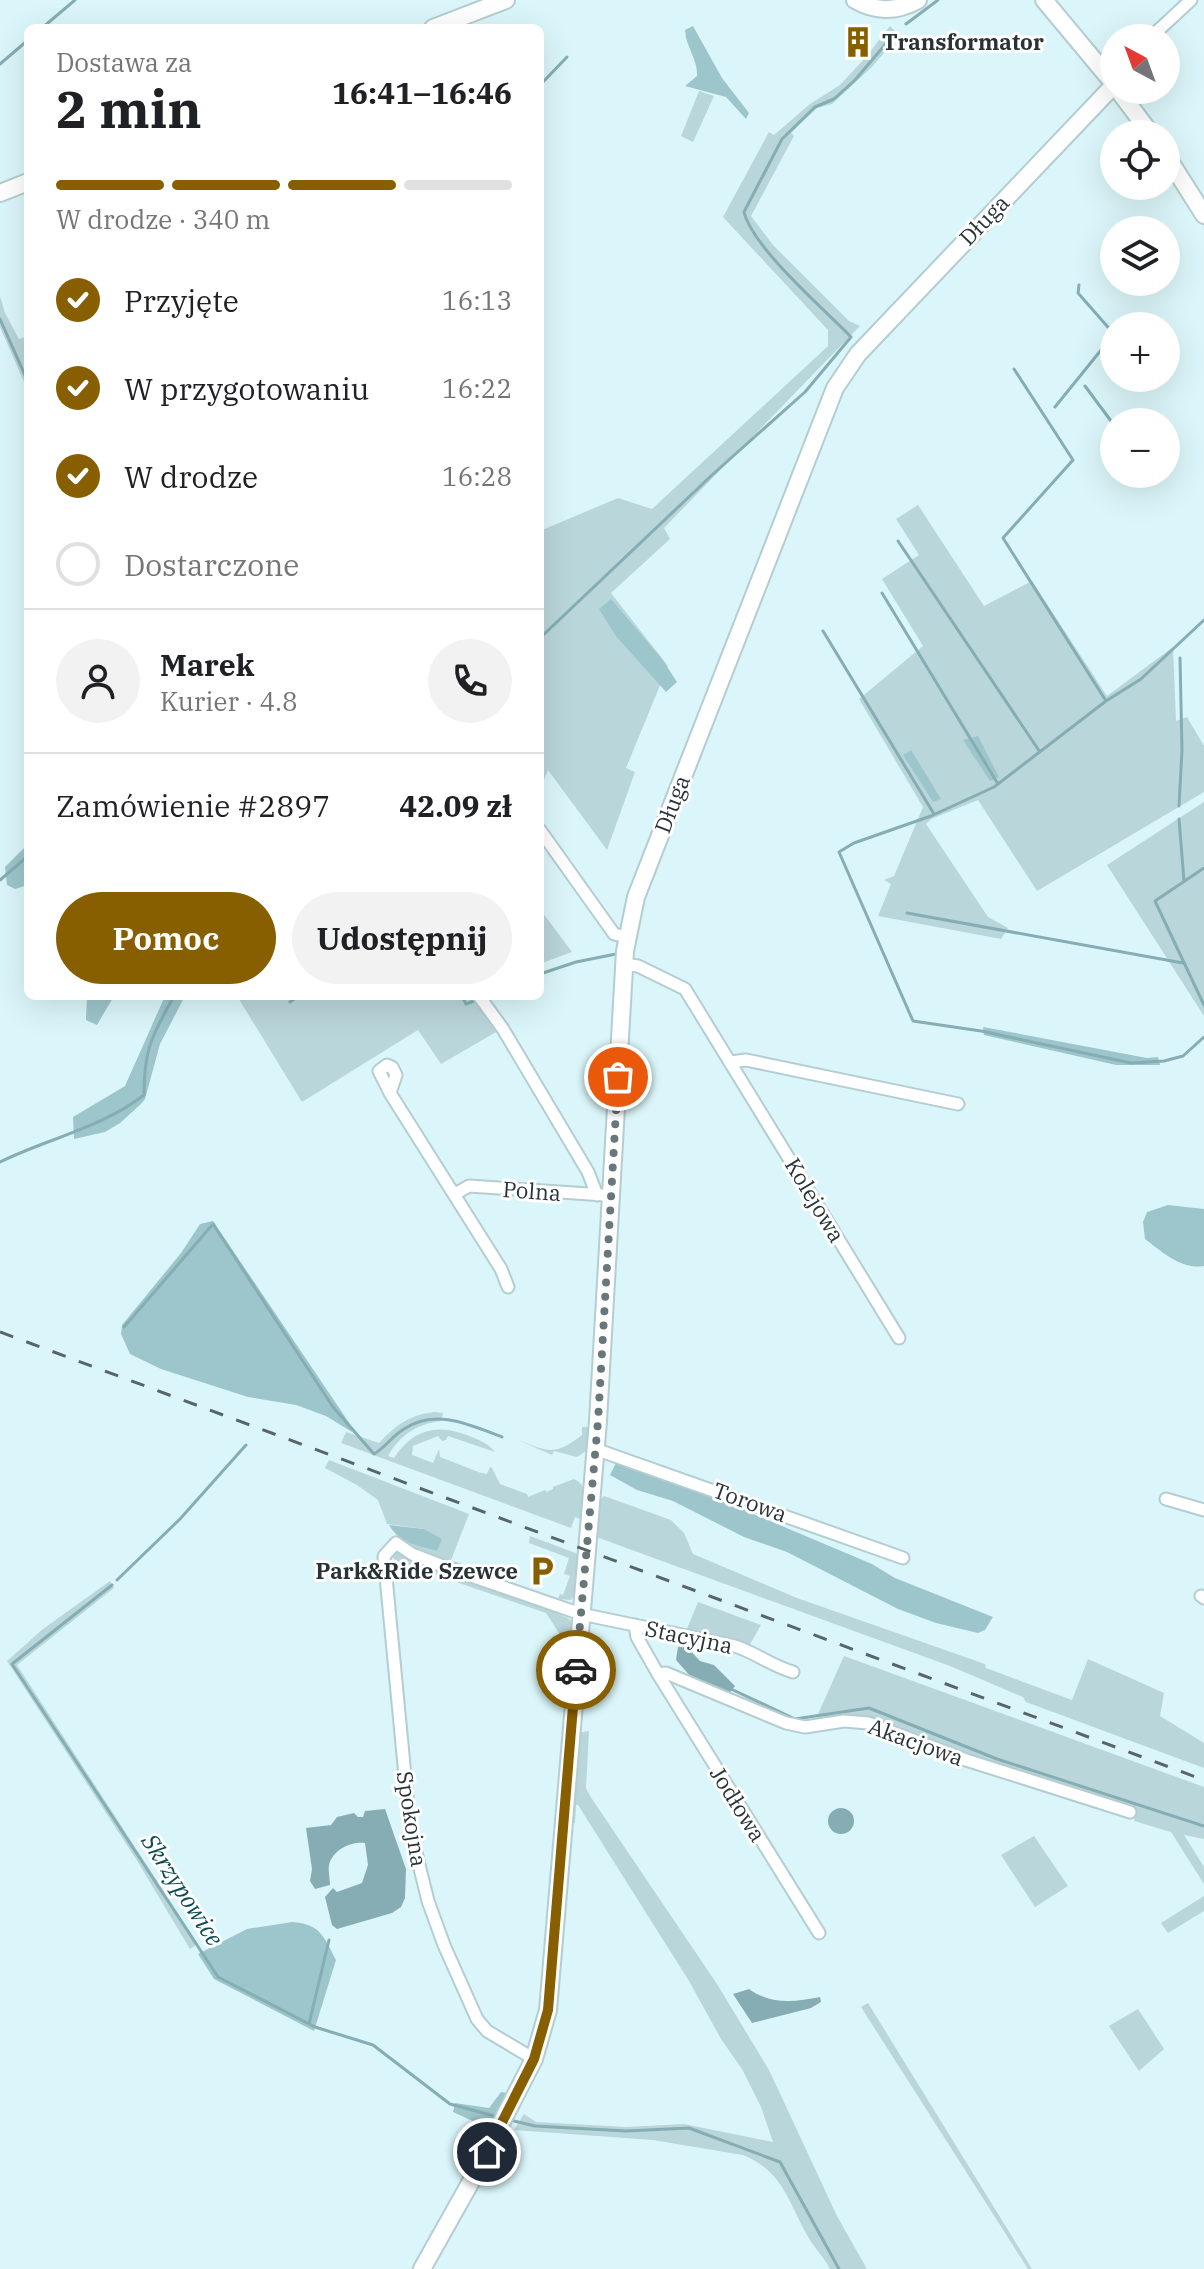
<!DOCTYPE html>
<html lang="pl">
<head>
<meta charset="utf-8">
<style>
	:root { --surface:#fff; --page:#f2f2f2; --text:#202124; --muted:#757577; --line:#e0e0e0; --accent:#885f00 }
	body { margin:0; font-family:"IBM Plex Serif",serif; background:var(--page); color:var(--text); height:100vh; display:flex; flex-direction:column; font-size:30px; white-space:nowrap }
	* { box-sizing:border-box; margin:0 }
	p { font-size:26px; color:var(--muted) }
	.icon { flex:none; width:44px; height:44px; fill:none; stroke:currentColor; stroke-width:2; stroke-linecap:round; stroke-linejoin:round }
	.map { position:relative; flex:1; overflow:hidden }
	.sheet { position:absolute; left:24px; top:24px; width:520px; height:976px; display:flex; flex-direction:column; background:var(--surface); border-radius:12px; box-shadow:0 8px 32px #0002 }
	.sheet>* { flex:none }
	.needle { width:52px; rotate:319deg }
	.controls { position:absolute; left:1100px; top:24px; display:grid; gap:16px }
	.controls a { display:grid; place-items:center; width:80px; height:80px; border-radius:50%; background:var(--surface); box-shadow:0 8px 32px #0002; font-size:40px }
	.pin { position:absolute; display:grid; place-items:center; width:68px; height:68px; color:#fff; margin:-34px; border:4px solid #fff; border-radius:50%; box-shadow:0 2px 8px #0007 }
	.courier { position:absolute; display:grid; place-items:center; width:80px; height:80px; margin:-40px; border:6px solid #885f00; border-radius:50%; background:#fff; color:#222; box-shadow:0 2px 10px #0007 }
	.overview em { font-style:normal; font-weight:700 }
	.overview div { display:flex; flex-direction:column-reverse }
	.overview { display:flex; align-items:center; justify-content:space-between; height:136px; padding:0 32px }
	h1 { font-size:52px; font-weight:700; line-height:60px }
	.bar { display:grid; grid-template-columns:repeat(4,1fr); gap:12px 8px; align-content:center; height:96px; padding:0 32px }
	.bar i { height:10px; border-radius:6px; background:var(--line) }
	.bar .active { background:var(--accent) }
	.bar p { grid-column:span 4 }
	.line { display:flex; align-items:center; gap:20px; padding:0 32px; border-top:2px solid var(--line) }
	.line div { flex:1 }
	.round { display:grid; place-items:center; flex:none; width:84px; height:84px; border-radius:42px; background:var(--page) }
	ol { padding:0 32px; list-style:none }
	li { display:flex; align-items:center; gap:24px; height:88px }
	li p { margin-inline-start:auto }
	li .icon { padding:8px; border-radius:50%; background:var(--accent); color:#fff; stroke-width:4 }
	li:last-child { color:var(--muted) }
	li i { width:44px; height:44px; border:4px solid var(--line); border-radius:50% }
	.cta { display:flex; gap:16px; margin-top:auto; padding:16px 32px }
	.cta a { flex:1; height:92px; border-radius:48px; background:var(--accent); color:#fff; font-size:32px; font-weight:700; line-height:92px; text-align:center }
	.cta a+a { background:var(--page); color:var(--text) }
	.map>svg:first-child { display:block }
	.green { fill:#b9d6da }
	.forest { fill:#9dc6cc }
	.water { fill:#85adb3 }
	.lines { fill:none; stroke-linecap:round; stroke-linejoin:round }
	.stream { stroke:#85adb3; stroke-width:3 }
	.street-casing { stroke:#b3cdd1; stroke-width:15 }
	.secondary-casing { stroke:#b3cdd1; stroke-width:20 }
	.street { stroke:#fff; stroke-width:11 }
	.secondary { stroke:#fff; stroke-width:16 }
	.rail { stroke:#576568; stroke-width:3; stroke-dasharray:14 14; stroke-linecap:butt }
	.done { stroke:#67777a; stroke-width:8; stroke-dasharray:0 14.4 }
	.route { stroke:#885f00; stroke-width:10 }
	.labels { text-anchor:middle; stroke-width:6; stroke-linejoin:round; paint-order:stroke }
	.poi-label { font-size:22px; font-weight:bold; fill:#293335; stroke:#fff; text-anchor:start }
	.street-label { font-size:22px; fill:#293335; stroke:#fff }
	.water-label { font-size:24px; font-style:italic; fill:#0d4a52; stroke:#fff }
</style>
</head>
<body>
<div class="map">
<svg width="1204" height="2269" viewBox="0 0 1204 2269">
	<rect width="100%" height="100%" fill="#dbf6fa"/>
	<!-- green -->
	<path class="green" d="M890,26l9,9 -27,32 -40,37 -15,4 -26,25 3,3 -43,80 22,29 76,76 11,5 -196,202 6,11 -59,54 57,73 -42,102 9,4 -28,78 -59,-80 -8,20v-259l78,-33 34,11 176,-163v-16l-105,-113 46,-85 5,3 36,-31 30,-19 26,-28z
		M699,91l15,5 -21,46 -12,-6z
		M0,296l5,17 14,26 9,-3v55l-28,-64z
		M918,505l66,101 48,-25 75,115 66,-49 3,74 11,-4 17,29v46l-167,99 -59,-91 -47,19 -5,5 62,93 20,11 -7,11 -123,-23 13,-32 -7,-4 10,-4 29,-69 -64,-108 64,-53 -41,-67 37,-24 -23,-36z
		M1204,802v214l-97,-151z
		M540,909l32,43 -30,11 -2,-3z
		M237,996h249l18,25 -6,10 -57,33 -23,-34 -116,72z
		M434,1412l9,1 -2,8c-24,3 -41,14 -53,35l6,2c18,-28 42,-35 73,-23 11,5 20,7 28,17l-47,-16 -2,4 -4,1 -4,-5 -25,10 -1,9 21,8 6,-14 1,8 41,16 6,1 3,-7 2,1 8,16 27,10 1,3 17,-7 2,2 6,-3v-2l21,-8c16,7 9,26 8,41l-7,-3 -4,11 -230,-85 5,-11 33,11c17,-18 30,-28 55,-31z
		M582,1427h6l-2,24 -9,6 -23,-6 -2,4 -34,-15c31,12 37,16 64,-5z
		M329,1460l140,54 -18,46 38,14 -2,5 -73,-29 -4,-6 27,7 -13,-22 -37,-5 -9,-24 -21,-15 -32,-17z
		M604,1496l67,24 13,13 9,21 104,44 188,66 1,4 86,32 16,-41 76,34 -4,23 44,27v25l-178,-66 -3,-5 -73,-31 -351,-128 -3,3 3,-40z
		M530,1536l48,18 -2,38 -5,8 -13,-1 2,-5 3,1 7,-19 -6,-2 5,-16 -40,-15z
		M396,1547l160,63v3l12,5 5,5 -2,26h-4v-4l-21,-32 -148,-51 -8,-7z
		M110,1581l4,7 -97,77 181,279 -8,5 -54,-90 -129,-198 36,-32z
		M698,1602l63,23 -12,21 -63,-15z
		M844,1656l360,131v52l-20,-4 20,32v17l-33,-52 -37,-11 2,-9 -277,-97 -44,6z
		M589,1731l-3,57 4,8 127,188 52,86 68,146 30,53h-37c-5,-10 -12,-17 -18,-26 -23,-35 -25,-70 -69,-88l-90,-15 -139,-10 10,-16 12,8 90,5 58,-3 89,18 -12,-35 -19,-38 -21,-30 -32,-58 -111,-176h-2l-1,18h-5l7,-90z
		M1034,1836l34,50 -33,21 -34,-52z
		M1204,1896v15l-36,22 -7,-10z
		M868,2003l164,266h-4l-167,-262z
		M1138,2009l26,40 -25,22 -30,-45z"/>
	<!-- forest -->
	<path class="forest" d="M693,26l29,52 27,35 -3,6 -20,-22 -41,-11 12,-10c1,-17 -11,-28 -12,-46z
		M611,599l51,60 15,23 -11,10 -51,-57 -16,-26z
		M978,736l21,41 -9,4 -27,-41z
		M911,750l30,49 -8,3 -30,-47z
		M28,844v41l-13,4 -8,-4 -2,-18z
		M87,996h27l-17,29 -11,-5z
		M165,996h20l-25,48 -15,55 -4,5 -21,19 -15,9 -31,7 -1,-22 52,-31z
		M983,1027l164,31 11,-1 2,8h-44l-132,-30z
		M1168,1205l36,4v57c-22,4 -42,-14 -59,-27l-2,-17 4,-10z
		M213,1221l137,203 2,8 -26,-16 -30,-11 -48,-8 -87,-28 -31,-15 -9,-20 1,-9 59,-72 19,-29z
		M616,1463l71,23 185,78 23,14 98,39 -8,13 -7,3 -42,-10 -38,-14 -111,-57 -43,-15 -71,-36 -36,-11 -27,-15z
		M389,1525l35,4 18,10 -5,12c-19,-5 -37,-7 -48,-26z
		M292,1922c29,2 32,15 44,38l-22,71 -100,-52 -16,-25 49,-25z
		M501,2092l9,1 -16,32 -6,3 -35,-16 2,-9 34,5z"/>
	<!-- water -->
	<path class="water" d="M686,1646l14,15 14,4 21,21 -7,9 -36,-17 -16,-18 2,-13z
		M828 1821a13 13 0 1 1 26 0a13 13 0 1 1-26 0Z
		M385,1809l21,60 -1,29 -4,9 -9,6 -55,16 -5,-4 -7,-28 8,-9 4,4 25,-9 6,-18 -3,-22c-13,-2 -32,6 -36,22 -1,6 1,14 1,20l-15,4 -5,-8 2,-12 -6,-41 25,-3 6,-8 17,-4 4,4h5l2,-6z
		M749,1989c22,16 46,13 71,8l1,5 -10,6 -59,15 -19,-29z"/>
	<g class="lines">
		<!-- stream -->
		<path class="stream" d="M906,24l32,-24
			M42,28l33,-28
			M0,64l28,-24
			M542,83l25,-26
			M0,319l28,63
			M1014,369l59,91 -70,78 103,163 -112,86 -63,29 -77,27 -15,9 74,169 68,10 150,32 33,-2 19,-5 21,-19
			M1085,386l29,39
			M1055,407l59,-73 -36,-41 1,-8
			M898,541l142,211
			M882,593l116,191
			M823,631l111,183
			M540,638l172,-163 93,-83 46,-55c-28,-29 -98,-89 -107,-125l38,-73 33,-32 19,-8 21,-19 40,-47
			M1106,701l35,-22 63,-59
			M1179,806l3,-56 -2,-92
			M1179,819l5,62
			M1204,868l-49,33 49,104
			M0,880l28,-24
			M907,913l276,50
			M540,974l36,-12 40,-8
			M462,996l4,8 8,-3
			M290,1002l8,-6
			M0,1162c47,-23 103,-35 144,-67 0,-47 8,-59 30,-99
			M124,1327l89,-103 120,183 41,47c12,-7 18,-18 30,-25 32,-21 66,-4 98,8
			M117,1580l63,-61 66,-74
			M112,1585l-100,79 206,313 97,50 58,18 77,59 48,13
			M731,1689l64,30 74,-11 128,51 207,67
			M309,2024l20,-84
			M514,2121l21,5 91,5 63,-3 91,34 59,107"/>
		<defs>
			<path id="street" d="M1150,38l41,-38
				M540,830l72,101 2,3 13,3
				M624,964l14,2 47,23 214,349
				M479,996l24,33 85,143 9,23
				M731,1062l15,-2 212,44
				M390,1093l-11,-22 8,-6 5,2 4,8 -6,18 111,176 7,18
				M455,1194l14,-8 135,9
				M595,1449l308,109
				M1166,1499l38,11
				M1201,1596l3,2
				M635,1625l2,12 21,37 161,259
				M658,1674l8,-1 120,50 19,4 39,-6 24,2 98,37 164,52
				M534,2059l-47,-28 -10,-12 -33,-74 -16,-44 -18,-73 -26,-272 12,-13 16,11 36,14 133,46 154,32c21,7 37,20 58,26"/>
			<path id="secondary" d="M855,0c20,12 42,12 63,0
				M1044,0l70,84
				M433,28l73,-28
				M1118,90l33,44
				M1166,155l38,60
				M0,193l28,-11
				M422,2269l51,-91 61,-119 14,-49 50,-589 27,-470 11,-54 199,-509 23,-34 256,-269"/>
		</defs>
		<!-- street casing -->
		<use href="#street" class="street-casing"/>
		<!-- secondary casing -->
		<use href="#secondary" class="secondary-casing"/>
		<!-- street -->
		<use href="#street" class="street"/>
		<!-- secondary -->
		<use href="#secondary" class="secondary"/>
		<!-- rail -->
		<path class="rail" d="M0,1332l1204,448"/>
	</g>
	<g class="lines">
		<!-- done -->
		<path class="done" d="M576,1670l22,-249 20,-344"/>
		<!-- route -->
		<path class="route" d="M487,2152l47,-93 14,-49 28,-340"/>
	</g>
	<!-- icons -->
	<defs>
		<symbol id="building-bare" viewBox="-9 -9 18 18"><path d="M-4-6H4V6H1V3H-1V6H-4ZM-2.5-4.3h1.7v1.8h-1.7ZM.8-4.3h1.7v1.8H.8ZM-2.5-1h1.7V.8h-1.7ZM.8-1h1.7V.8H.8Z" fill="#885f00" stroke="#fff" stroke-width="2.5" paint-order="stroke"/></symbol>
		<symbol id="parking-bare" viewBox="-9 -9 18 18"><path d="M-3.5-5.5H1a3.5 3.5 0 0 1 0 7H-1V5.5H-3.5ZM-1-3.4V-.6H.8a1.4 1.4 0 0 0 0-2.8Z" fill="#885f00" stroke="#fff" stroke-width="2.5" paint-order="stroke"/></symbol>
	</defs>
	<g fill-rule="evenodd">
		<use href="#building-bare" x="836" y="20" width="44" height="44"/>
		<use href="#parking-bare" x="520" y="1549" width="44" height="44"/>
	</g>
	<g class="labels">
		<!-- poi labels -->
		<g class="poi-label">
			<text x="882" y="50">Transformator</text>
			<text x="518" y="1579" text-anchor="end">Park&amp;Ride Szewce</text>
		</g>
		<!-- street labels -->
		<g class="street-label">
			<text transform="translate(984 220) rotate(-46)" y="8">Długa</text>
			<text transform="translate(672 804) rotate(-69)" y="8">Długa</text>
			<text transform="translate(532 1191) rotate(4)" y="8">Polna</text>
			<text transform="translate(815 1200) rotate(59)" y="8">Kolejowa</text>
			<text transform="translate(750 1502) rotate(20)" y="8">Torowa</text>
			<text transform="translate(689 1637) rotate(12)" y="8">Stacyjna</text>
			<text transform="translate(916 1742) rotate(20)" y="8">Akacjowa</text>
			<text transform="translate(738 1804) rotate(58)" y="8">Jodłowa</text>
			<text transform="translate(412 1819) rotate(81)" y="8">Spokojna</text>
		</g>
		<!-- water labels -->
		<g class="water-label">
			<text transform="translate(182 1890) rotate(57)" y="8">Skrzypowice</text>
		</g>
	</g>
</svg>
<div class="controls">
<a><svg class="needle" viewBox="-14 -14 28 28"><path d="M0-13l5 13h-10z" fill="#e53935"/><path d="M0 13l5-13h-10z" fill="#757577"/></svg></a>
<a><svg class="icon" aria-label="locate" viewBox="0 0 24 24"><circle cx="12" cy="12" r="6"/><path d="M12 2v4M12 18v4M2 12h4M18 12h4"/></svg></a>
<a><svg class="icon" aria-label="layers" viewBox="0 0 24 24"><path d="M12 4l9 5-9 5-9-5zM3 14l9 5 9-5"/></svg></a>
<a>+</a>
<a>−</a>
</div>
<div class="pin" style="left:618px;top:1077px;background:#ea580c"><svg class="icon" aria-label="bag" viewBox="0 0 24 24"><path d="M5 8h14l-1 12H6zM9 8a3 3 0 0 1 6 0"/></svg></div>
<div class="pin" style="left:487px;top:2152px;background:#1f2937"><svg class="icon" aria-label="home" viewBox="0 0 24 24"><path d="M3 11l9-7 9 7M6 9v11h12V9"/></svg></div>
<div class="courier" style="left:576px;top:1670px"><svg class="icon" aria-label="car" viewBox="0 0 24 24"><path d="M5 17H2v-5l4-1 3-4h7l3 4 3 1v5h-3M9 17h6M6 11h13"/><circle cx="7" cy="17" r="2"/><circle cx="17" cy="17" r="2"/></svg></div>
<section class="sheet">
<div class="overview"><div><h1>2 min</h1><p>Dostawa za</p></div><em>16:41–16:46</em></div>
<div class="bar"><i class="active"></i><i class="active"></i><i class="active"></i><i></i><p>W drodze · 340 m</p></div>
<ol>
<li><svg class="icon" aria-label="check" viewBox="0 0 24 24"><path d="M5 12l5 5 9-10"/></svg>Przyjęte<p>16:13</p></li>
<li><svg class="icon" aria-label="check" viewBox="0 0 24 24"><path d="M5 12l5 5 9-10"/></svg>W przygotowaniu<p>16:22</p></li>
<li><svg class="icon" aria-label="check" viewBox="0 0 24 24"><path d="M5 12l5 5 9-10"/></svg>W drodze<p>16:28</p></li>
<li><i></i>Dostarczone</li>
</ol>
<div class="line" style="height:144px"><a class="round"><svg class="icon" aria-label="person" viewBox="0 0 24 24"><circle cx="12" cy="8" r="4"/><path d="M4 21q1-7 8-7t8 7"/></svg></a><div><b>Marek</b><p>Kurier · 4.8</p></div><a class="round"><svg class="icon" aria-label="phone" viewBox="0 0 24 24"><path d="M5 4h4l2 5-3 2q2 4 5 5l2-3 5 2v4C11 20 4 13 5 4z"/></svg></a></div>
<div class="line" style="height:104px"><div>Zamówienie #2897</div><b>42.09 zł</b></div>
<div class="cta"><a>Pomoc</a><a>Udostępnij</a></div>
</section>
</div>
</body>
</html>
